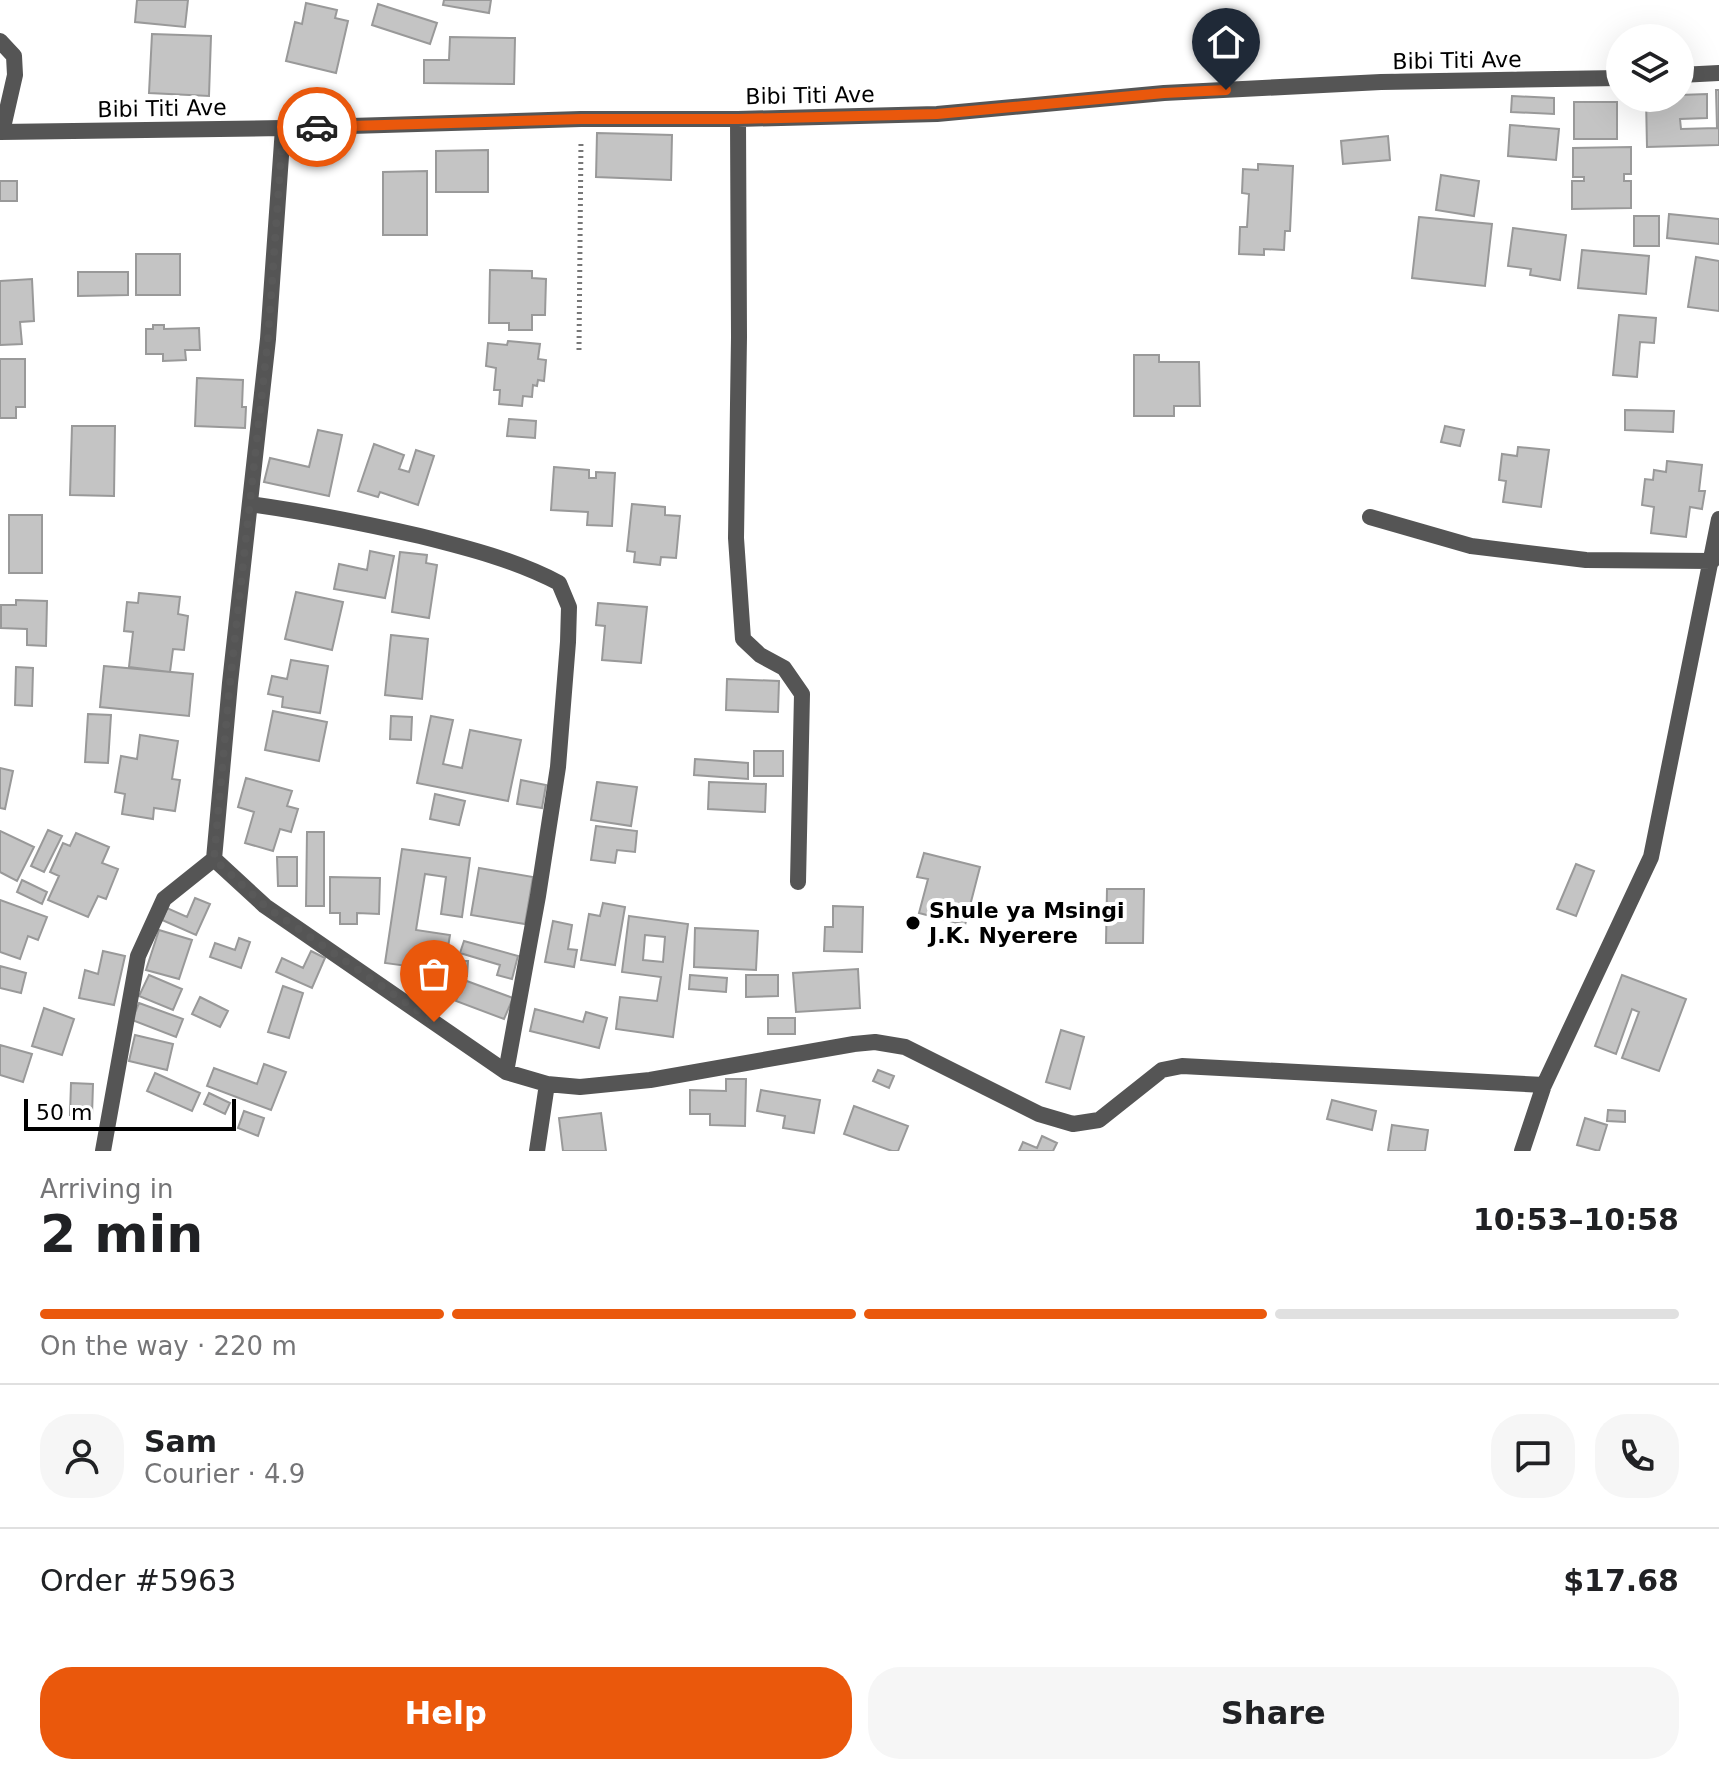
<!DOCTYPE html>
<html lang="en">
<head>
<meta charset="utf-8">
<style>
	:root { --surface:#fff; --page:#f6f6f6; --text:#202124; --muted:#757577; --line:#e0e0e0; --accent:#ea580c }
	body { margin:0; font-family:"DejaVu Sans",sans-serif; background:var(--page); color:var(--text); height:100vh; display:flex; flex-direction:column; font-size:30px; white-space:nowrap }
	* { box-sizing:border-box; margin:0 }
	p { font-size:26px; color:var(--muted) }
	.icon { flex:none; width:44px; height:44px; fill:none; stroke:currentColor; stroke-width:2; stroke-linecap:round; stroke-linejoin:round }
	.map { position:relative; height:1151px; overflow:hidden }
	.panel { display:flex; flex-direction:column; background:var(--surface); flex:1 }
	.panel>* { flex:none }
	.tools { position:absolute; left:1606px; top:24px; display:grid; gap:16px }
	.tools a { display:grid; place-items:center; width:88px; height:88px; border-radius:50%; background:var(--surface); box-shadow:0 8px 32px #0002; font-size:40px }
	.scale { position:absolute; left:24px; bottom:20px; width:212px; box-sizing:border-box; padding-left:8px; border:4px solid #000; border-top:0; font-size:22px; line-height:28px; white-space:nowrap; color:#000; -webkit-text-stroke:6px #fff; paint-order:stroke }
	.pin { position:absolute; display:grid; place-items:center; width:68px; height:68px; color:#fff; margin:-82px -34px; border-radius:50% 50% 50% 0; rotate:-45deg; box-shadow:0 0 8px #0007 }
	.pin .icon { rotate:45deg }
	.courier { position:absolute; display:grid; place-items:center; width:80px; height:80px; margin:-40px; border:6px solid #ea580c; border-radius:50%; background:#fff; color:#222; box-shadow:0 2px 10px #0007 }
	.summary em { font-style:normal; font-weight:700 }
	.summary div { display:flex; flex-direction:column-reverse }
	.summary { display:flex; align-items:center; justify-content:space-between; height:136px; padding:0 40px }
	h1 { font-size:52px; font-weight:700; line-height:60px }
	.bar { display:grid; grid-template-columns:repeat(4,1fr); gap:12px 8px; align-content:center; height:96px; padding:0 40px }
	.bar i { height:10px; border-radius:6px; background:var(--line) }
	.bar .on { background:var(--accent) }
	.bar p { grid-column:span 4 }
	.line { display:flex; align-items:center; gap:20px; padding:0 40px; border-top:2px solid var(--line) }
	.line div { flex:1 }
	.round { display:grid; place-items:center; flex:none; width:84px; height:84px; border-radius:32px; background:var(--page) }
	.action { display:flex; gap:16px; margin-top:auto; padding:16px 40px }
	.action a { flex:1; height:92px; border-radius:32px; background:var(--accent); color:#fff; font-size:32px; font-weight:700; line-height:92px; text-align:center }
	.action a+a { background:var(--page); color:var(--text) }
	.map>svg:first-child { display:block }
	.building { fill:#c4c4c4; stroke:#999; stroke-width:2; fill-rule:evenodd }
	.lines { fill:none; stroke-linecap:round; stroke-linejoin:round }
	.path { stroke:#777; stroke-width:5; stroke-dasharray:2 4; stroke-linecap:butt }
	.minor { stroke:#555; stroke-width:16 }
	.done { stroke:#595959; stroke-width:8; stroke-dasharray:0 14.4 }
	.route { stroke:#ea580c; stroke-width:10 }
	.poi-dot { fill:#000; stroke:#fff; stroke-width:3 }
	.labels { text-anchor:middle; stroke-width:8; stroke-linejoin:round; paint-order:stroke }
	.street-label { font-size:22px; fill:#000; stroke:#fff }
	.poi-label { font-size:22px; font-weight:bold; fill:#000; stroke:#fff; text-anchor:start }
</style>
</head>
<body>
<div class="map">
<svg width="1719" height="1151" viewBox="0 0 1719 1151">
	<rect width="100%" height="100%" fill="#fff"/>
	<!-- building -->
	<path class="building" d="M137,0h51l-3,27 -50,-5z
		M444,0h47l-2,13 -46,-8z
		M306,3l31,7 -2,8 13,3 -12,52 -50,-12 9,-39 7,2z
		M378,4l59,19 -7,21 -58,-19z
		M152,34l59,2 -2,60 -60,-3z
		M450,37l65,1 -1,46 -90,-1v-23h25z
		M1716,90h3v55l-72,2 -1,-49h34v-3l27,-1v24l-27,1 1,10 36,-1z
		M1512,96l42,2v16l-43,-2z
		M1574,102h43v37h-43z
		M1510,125l49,4 -3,31 -48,-4z
		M597,133l75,2 -1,45 -75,-3z
		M1388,136l2,24 -47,4 -2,-23z
		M1631,147v27h-7v7h7v27l-59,1v-28h12v-4h-11v-29z
		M488,150v42h-52v-41z
		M1258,164l35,2 -3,65h-5l-1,19 -20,-1v6l-25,-1 1,-27h7l2,-33 -7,-1 1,-24 15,1z
		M427,171v64h-44v-63z
		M1441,175l38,6 -5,35 -38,-6z
		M0,181h17v20h-17z
		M1669,214l50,5v25l-52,-6z
		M1634,216h25v30h-25z
		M1419,217l73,7 -7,62 -73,-8z
		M1513,228l53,7 -6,45 -30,-5 1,-6 -23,-3z
		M1582,250l67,6 -3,38 -68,-6z
		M136,254h44v41h-44z
		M1696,257l23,4v50l-31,-4z
		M490,270l42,1v7l14,1 -1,36h-13v15h-23v-7h-20z
		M78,272h50v23l-50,1z
		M32,279l2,42 -14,1 2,22 -22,1v-64z
		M1619,315l37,3 -2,25 -14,-1 -3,35 -24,-2z
		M153,325h11v4l35,-1 1,22h-15l1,10 -23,1v-7h-17v-25h7z
		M508,341l32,3 -2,15 8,1 -2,21 -6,-1 -1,6 -4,-1 -1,12 -9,-1 -1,10 -23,-2 1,-14h-6l2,-22 -10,-2 2,-23 19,2z
		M1134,355h25v7h40l1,44h-26v10h-40z
		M0,359h25v48h-9v11h-16z
		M197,378l46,2 -1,27h4l-1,21 -50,-2z
		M1625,410l49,1 -1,21 -48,-2z
		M509,419l27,2 -1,17 -28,-2z
		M72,426h43l-1,70 -44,-1z
		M1445,426l19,4 -4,16 -19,-4z
		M318,430l24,5 -13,61 -65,-14 6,-24 39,9z
		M374,444l30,11 -5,14 10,3 7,-22 18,6 -16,49 -38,-13 -2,5 -20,-6z
		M1518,447l31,3 -8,57 -38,-5 3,-21 -7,-1 3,-26 15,2z
		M1667,461l35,4 -3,26h6l-3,18 -12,-2 -4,30 -35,-4 3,-26 -12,-2 3,-26 8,1 1,-10 12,2z
		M554,467l35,3v8h7v-6l19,1 -3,53 -25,-1 1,-13 -37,-2z
		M632,504l33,3v8l15,1 -4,42 -15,-1 -1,8 -26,-3 1,-10 -8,-1z
		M9,515h33v58h-33z
		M370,551l24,5 -9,42 -51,-9 5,-25 28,6z
		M400,552l27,3 -1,8 11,2 -8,53 -37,-6z
		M296,592l47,10 -11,48 -47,-11z
		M139,593l41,4 -2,17 10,2 -4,34 -11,-1 -3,23 -41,-5 4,-35 -9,-1 3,-29 11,1z
		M16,600l31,1 -1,45 -19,-1v-16l-26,-1v-23h15z
		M598,603l49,4 -6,56 -39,-3 3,-34 -9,-1z
		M391,635l37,4 -6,60 -37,-4z
		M291,660l37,6 -8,47 -38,-6 1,-10 -15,-3 4,-18 15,3z
		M104,666l89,8 -4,42 -89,-9z
		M16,667l17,1 -1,38 -17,-1z
		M727,679l52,2 -1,31 -52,-2z
		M273,711l54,11 -8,39 -54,-11z
		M88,714l23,1 -3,48 -23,-1z
		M391,716l21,1 -1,23 -21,-1z
		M431,716l22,4 -10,44 19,4 8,-38 51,10 -13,61 -91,-18z
		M140,735l38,6 -6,38 8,1 -5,31 -21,-3 -1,11 -31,-5 3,-20 -10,-2 6,-36 16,3z
		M754,751h29v25h-29z
		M695,759l53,4v16l-54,-4z
		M0,768l13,3 -8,38 -5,-1z
		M246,778l46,13 -5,15 11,3 -7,23 -11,-3 -7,22 -28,-8 9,-31 -16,-5z
		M521,780l25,5 -4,23 -25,-4z
		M597,782l40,5 -6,39 -40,-6z
		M709,782l57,2 -1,28 -57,-3z
		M435,794l30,7 -6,24 -29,-6z
		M596,826l41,5 -2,21 -18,-2 -2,13 -24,-3z
		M48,830l14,6 -18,36 -13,-6z
		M0,831l34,16 -17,34 -17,-9z
		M307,832h17v74h-18z
		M76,833l33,14 -7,16 16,6 -12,30 -8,-3 -10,21 -40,-17 11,-24 -9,-4 13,-29 7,3z
		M402,849l68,9 -8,59 -21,-3 5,-37 -21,-3 -9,56 34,5 -6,36 -59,-8z
		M924,853l56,14 -15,58 -46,-12 9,-34 -11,-2z
		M277,857h20v29h-19z
		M1576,864l18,7 -18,45 -19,-7z
		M479,868l54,9 -8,47 -54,-9z
		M330,877l50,1 -1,36 -22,-1v11h-17v-11h-10z
		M22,880l25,12 -5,12 -25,-12z
		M1107,889h37l-1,54h-37z
		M195,898l15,6 -14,31 -34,-15 5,-12 20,9z
		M0,900l47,17 -9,23 -10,-4 -8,23 -20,-7z
		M603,903l22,4 -10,58 -34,-5 8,-46 11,2z
		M833,906l30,1 -1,45 -38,-1 1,-24h8z
		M629,916l59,8 -15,113 -57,-8 4,-32 37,4 4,-24 -39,-5zM645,935l20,2 -2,25 -20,-2z
		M553,921l19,4 -4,24 9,1 -3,17 -29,-5z
		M695,928l63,3 -2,39 -62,-3z
		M159,930l33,10 -13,39 -33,-9z
		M239,938l11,4 -9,26 -31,-11 5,-14 20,7z
		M464,941l54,15 -6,23 -15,-4 3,-10 -40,-12z
		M103,951l22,5 -11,49 -35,-7 6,-28 13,4z
		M311,951l14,7 -13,30 -36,-16 6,-14 21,10z
		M455,961h13l-1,15h-13z
		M0,966l26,7 -5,20 -21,-5z
		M858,969l2,39 -64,4 -3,-39z
		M149,975l33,14 -9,21 -34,-14z
		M690,975l37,3 -1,14 -37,-3z
		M746,975h32v21l-32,1z
		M1622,975l64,24 -27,72 -37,-13 17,-46 -7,-3 -16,45 -21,-8z
		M464,980l49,18 -9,21 -48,-18z
		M283,986l20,7 -14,45 -21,-6z
		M200,997l28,14 -8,16 -28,-13z
		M139,1003l44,16 -7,18 -44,-17z
		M44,1008l30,11 -12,36 -30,-9z
		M535,1009l48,13 3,-10 21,6 -8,30 -69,-17z
		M768,1018h27v16h-27z
		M1061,1030l23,7 -14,52 -24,-7z
		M135,1035l38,9 -6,26 -38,-9z
		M0,1045l32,9 -9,28 -23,-7z
		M264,1064l22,8 -15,38 -64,-24 7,-18 43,16z
		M878,1070l16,6 -5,12 -16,-7z
		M155,1073l45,20 -8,18 -45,-20z
		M726,1079h20l-1,47 -35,-1v-11h-20v-24l36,1z
		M71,1083l22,1 -1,32 -22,-1z
		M761,1090l59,10 -6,33 -31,-5 2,-12 -28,-5z
		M209,1093l21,10 -5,11 -21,-10z
		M1332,1100l44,11 -4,19 -45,-11z
		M854,1106l54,20 -10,25h-6l-48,-17z
		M1608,1110l17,1v11l-18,-1z
		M244,1111l20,7 -6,18 -20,-8z
		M601,1113l5,38h-43l-4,-33z
		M1585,1118l22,7 -8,26 -22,-6z
		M1392,1125l36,5 -3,21h-37z
		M1042,1136l15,7 -4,8h-34l4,-9 14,6z"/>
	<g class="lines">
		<!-- path -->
		<path class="path" d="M579,350l2,-210"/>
		<!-- minor -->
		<path class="minor" d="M0,41l14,15 1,19 -13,57
			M1680,75l39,-2
			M738,119l1,218 -3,201 7,101 17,16 24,13 18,26 -4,188
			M283,128l-15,211 -38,344 -16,176 51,47 241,166 41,12 33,3 70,-7 204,-36 21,-2 30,5 134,67 34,10 26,-4 63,-50 20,-4 362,19
			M0,132l283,-4 298,-9h157l199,-5 227,-21 217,-11 239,-4
			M250,504c57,8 113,19 170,32 48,12 95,24 139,47l10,24 -1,35 -10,125 -20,129 -32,176
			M1370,517l101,29 115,14 126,1
			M103,1151l35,-195 26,-57 50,-40
			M537,1151l10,-67
			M1522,1151l22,-66 107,-228 68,-338"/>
	</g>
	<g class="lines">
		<!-- done -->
		<path class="done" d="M317,127l-34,1 -15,211 -38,344 -16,176 51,47 169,116"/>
		<!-- route -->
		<path class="route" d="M317,127l264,-8h157l199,-5 227,-21 62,-3"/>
	</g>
	<!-- markers -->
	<circle class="poi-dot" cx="913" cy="923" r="8"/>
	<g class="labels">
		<!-- street labels -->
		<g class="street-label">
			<text transform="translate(1457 60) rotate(-1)" y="8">Bibi Titi Ave</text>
			<text transform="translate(810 95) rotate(-1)" y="8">Bibi Titi Ave</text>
			<text transform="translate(162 108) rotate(-1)" y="8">Bibi Titi Ave</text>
		</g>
		<!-- poi labels -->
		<g class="poi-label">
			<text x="929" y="918">Shule ya Msingi<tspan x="929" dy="25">J.K. Nyerere</tspan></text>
		</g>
	</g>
</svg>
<div class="tools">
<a><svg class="icon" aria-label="layers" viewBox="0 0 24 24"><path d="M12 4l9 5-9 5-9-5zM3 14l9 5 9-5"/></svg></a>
</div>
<div class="scale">50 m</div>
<div class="pin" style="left:434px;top:1022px;background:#ea580c"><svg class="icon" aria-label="bag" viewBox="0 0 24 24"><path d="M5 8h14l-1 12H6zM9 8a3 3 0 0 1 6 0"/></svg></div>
<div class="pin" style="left:1226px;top:90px;background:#1f2937"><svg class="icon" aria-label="home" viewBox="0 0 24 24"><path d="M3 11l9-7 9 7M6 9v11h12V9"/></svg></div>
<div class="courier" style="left:317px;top:127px"><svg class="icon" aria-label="car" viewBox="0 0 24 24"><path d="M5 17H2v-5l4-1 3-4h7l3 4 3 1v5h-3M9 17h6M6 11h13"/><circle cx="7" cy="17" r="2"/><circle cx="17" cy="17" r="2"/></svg></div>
</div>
<section class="panel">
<div class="summary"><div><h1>2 min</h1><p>Arriving in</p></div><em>10:53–10:58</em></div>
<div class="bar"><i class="on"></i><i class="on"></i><i class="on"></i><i></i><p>On the way · 220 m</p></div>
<div class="line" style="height:144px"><a class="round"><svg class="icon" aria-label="person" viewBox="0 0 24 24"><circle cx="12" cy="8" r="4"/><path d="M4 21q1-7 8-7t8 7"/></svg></a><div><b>Sam</b><p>Courier · 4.9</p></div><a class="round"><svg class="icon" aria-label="chat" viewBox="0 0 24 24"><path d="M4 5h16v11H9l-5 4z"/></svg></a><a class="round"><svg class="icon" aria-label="phone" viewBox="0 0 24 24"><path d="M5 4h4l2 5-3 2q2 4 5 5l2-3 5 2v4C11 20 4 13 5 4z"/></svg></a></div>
<div class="line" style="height:104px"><div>Order #5963</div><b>$17.68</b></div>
<div class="action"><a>Help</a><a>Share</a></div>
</section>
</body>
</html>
